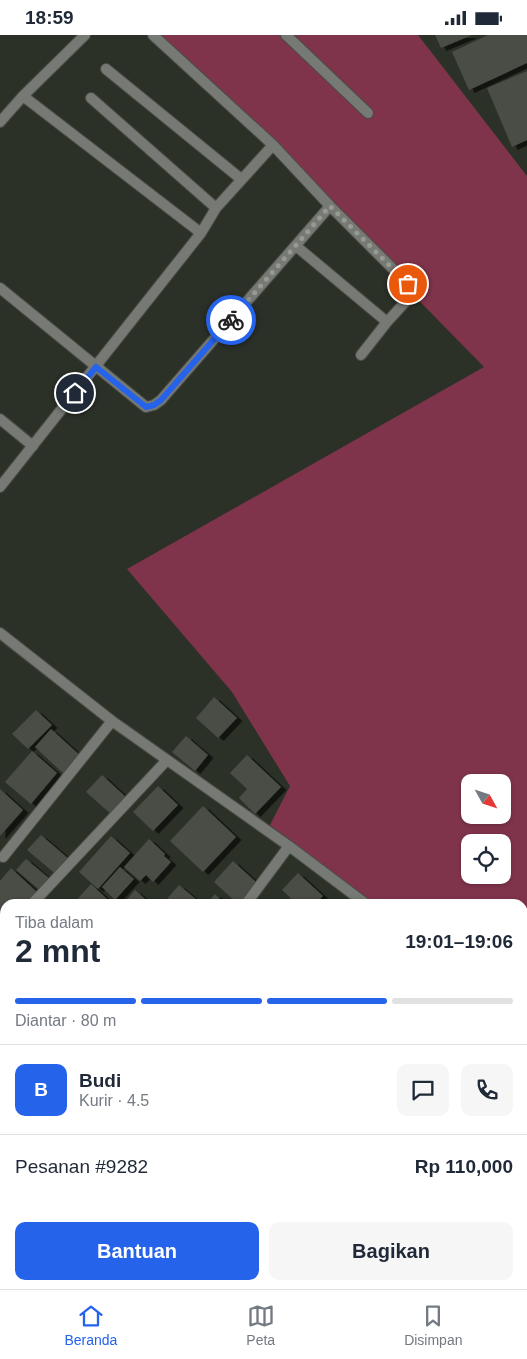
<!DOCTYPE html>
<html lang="id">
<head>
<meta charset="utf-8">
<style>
	:root { --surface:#fff; --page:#f6f6f7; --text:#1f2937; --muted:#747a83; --line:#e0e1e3; --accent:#2563eb }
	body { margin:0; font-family:Arial,sans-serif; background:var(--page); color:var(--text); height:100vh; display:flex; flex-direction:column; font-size:19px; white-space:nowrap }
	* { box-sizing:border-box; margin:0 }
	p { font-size:16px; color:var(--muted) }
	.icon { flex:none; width:28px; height:28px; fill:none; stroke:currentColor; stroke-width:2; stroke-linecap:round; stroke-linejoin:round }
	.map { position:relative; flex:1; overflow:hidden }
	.drawer { position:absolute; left:0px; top:864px; width:528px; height:391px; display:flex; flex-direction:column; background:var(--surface); border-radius:15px 15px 0 0; box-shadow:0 1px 4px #0004 }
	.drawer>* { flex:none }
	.needle { width:32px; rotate:130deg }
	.fabs { position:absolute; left:461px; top:739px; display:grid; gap:10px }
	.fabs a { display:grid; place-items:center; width:50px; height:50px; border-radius:10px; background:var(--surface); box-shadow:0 1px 4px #0004; font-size:25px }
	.pin { position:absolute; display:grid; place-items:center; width:42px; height:42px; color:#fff; margin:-21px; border:2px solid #fff; border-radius:50%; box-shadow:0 1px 5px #0007 }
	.courier { position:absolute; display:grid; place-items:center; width:50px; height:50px; margin:-25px; border:4px solid #2563eb; border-radius:50%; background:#fff; color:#222; box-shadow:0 1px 6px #0007 }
	.overview em { font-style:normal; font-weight:700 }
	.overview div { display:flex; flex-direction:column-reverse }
	.overview { display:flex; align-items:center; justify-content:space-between; height:85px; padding:0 15px }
	h1 { font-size:32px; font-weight:700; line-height:38px }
	.bar { display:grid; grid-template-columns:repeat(4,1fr); gap:8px 5px; align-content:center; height:60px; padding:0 15px }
	.bar i { height:6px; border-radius:4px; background:var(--line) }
	.bar .selected { background:var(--accent) }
	.bar p { grid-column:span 4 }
	.line { display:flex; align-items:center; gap:12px; padding:0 15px; border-top:1px solid var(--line) }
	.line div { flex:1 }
	.round { display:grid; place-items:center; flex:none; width:52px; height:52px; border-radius:10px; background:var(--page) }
	.button { display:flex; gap:10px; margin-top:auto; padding:10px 15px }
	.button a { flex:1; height:58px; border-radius:10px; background:var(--accent); color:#fff; font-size:20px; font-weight:700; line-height:58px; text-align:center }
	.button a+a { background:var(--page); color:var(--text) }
	.status { display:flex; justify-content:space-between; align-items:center; height:35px; padding:0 25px; background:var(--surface); direction:ltr }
	.status svg { height:14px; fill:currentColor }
	.tabs { display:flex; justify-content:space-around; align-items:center; height:70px; border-top:1px solid var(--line); background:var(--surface); font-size:14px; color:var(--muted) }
	.tabs a { display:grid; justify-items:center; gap:2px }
	.tabs .selected { color:var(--accent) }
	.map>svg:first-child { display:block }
	.green { fill:#80344c; fill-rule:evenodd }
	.building { fill:#494e44; filter:url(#shadow) }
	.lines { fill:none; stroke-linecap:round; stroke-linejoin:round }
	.service-casing { stroke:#494e46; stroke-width:12 }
	.minor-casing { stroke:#494e46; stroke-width:12 }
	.service { stroke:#777974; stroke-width:10 }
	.minor { stroke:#777974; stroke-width:10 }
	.done { stroke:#969a93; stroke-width:5; stroke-dasharray:0 9 }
	.route { stroke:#2563eb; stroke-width:6 }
</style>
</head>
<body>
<div class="status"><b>18:59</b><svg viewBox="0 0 49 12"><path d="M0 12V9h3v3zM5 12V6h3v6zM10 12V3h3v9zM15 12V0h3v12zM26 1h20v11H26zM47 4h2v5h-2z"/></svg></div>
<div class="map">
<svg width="527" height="1254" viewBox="0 0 527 1254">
	<defs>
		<filter id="shadow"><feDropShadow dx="5.5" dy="3" stdDeviation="0" flood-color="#0009"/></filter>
	</defs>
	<rect width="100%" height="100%" fill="#2c3128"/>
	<!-- green -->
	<path class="green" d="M159,0h259l109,141v745l-4,4 -1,-21h-148l-104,-79 20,-39 -58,-94 -105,-123 357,-202zM470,748h32v32h-32zM470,808h32v32h-32z"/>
	<!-- building -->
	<path class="building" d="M435,0h37l-31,13z
		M488,0h39v28l-58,27 -17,-38z
		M527,36v69l-15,7 -25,-59z
		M214,662l23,21 -19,20 -22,-20z
		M36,675l16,15 -24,24 -16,-15z
		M51,694l31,28 -17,18 -30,-28z
		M186,701l22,19 -13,16 -23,-19z
		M32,716l25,22 -26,31 -26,-22z
		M247,720l34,32 -26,27 -16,-16 8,-9 -17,-16z
		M102,740l25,23 -15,17 -26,-23z
		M158,751l20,19 -25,26 -20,-19z
		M0,754l23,21 -23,26z
		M203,771l33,31 -33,35 -33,-31z
		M41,800l29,25 -13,15 -30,-25z
		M111,801l19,17 -32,36 -19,-17z
		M149,804l16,15 -1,2 7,6 -18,20 -7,-7 -6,6 -16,-14z
		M26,824l24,20 -9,12 -25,-21z
		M233,826l24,22 -19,21 -24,-22z
		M120,832l14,12 -19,21 -13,-13z
		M11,833l27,25 -10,11h-23v20l-5,-4v-39z
		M298,838l25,23 -8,8h-18l-15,-14z
		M91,849l17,16 -4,4h-31z
		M179,850l18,15 -3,4h-22l-5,-5z
		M135,855l16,14h-28z
		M215,859l10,10h-19z
		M527,1105v15l-5,-4v-6z
		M522,1119l5,5v15l-5,4z
		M527,1153v18l-5,-5v-9z
		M522,1207l3,4 2,-2v31l-5,-5z
		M174,1250h32l1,1 -3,3h-27z
		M270,1250h22l2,2 -2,2h-18z
		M354,1250h33l4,4h-33z
		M418,1250h14l-5,4h-6z"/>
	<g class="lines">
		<defs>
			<path id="service" d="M153,0l120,110 57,61 78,78 4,6 -4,9 -21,23 -26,33
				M286,0l82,78
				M106,34l135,110
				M23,61l178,137
				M91,63l125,110
				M0,87l23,-26 62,-61
				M296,211l91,76
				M0,253l146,119 8,-2 7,-5 169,-194
				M0,384l33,27
				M0,452l201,-254 15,-25 57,-63
				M0,1100l5,4"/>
			<path id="minor" d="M0,598l112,88 177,125 77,58
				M3,822l109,-136
				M32,869l135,-144
				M246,869l43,-58
				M522,1037l5,4
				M522,1080l5,-4
				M522,1242l5,6
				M320,1254l3,-4"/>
		</defs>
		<!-- service casing -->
		<use href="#service" class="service-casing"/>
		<!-- minor casing -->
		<use href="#minor" class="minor-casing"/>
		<!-- service -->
		<use href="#service" class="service"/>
		<!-- minor -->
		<use href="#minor" class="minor"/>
	</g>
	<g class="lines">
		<!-- done -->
		<path class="done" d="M231,285l99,-114 78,78"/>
		<!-- route -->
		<path class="route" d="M75,358l21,-26 50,40 8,-2 7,-5 70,-80"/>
	</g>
</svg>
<div class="fabs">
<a><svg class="needle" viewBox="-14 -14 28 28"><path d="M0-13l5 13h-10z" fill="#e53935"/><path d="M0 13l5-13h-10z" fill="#747a83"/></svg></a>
<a><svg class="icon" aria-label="locate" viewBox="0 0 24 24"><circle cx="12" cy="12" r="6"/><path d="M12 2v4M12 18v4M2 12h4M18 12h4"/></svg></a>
</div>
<div class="pin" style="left:408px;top:249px;background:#ea580c"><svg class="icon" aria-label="bag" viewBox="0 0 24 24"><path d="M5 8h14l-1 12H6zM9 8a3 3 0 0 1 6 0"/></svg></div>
<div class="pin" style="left:75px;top:358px;background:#1f2937"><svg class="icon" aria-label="home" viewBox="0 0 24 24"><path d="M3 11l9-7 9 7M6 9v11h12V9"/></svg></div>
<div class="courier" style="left:231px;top:285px"><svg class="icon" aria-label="bike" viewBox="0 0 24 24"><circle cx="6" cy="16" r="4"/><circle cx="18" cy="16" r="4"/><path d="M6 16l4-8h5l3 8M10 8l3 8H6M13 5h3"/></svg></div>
<section class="drawer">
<div class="overview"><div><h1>2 mnt</h1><p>Tiba dalam</p></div><em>19:01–19:06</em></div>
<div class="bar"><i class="selected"></i><i class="selected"></i><i class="selected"></i><i></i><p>Diantar · 80 m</p></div>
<div class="line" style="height:90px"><b class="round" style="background:var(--accent);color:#fff">B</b><div><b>Budi</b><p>Kurir · 4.5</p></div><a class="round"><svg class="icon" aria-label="chat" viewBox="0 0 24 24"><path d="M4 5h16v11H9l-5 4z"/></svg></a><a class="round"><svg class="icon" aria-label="phone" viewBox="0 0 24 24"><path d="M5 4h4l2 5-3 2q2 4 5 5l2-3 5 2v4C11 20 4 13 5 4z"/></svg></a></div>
<div class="line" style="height:65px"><div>Pesanan #9282</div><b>Rp 110,000</b></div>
<div class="button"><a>Bantuan</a><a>Bagikan</a></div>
</section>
</div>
<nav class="tabs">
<a class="selected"><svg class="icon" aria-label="home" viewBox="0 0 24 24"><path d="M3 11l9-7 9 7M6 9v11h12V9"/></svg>Beranda</a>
<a><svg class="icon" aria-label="map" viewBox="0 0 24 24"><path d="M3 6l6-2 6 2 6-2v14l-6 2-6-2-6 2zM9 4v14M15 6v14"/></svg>Peta</a>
<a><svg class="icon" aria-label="saved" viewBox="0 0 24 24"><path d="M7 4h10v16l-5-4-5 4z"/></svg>Disimpan</a>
</nav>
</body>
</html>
